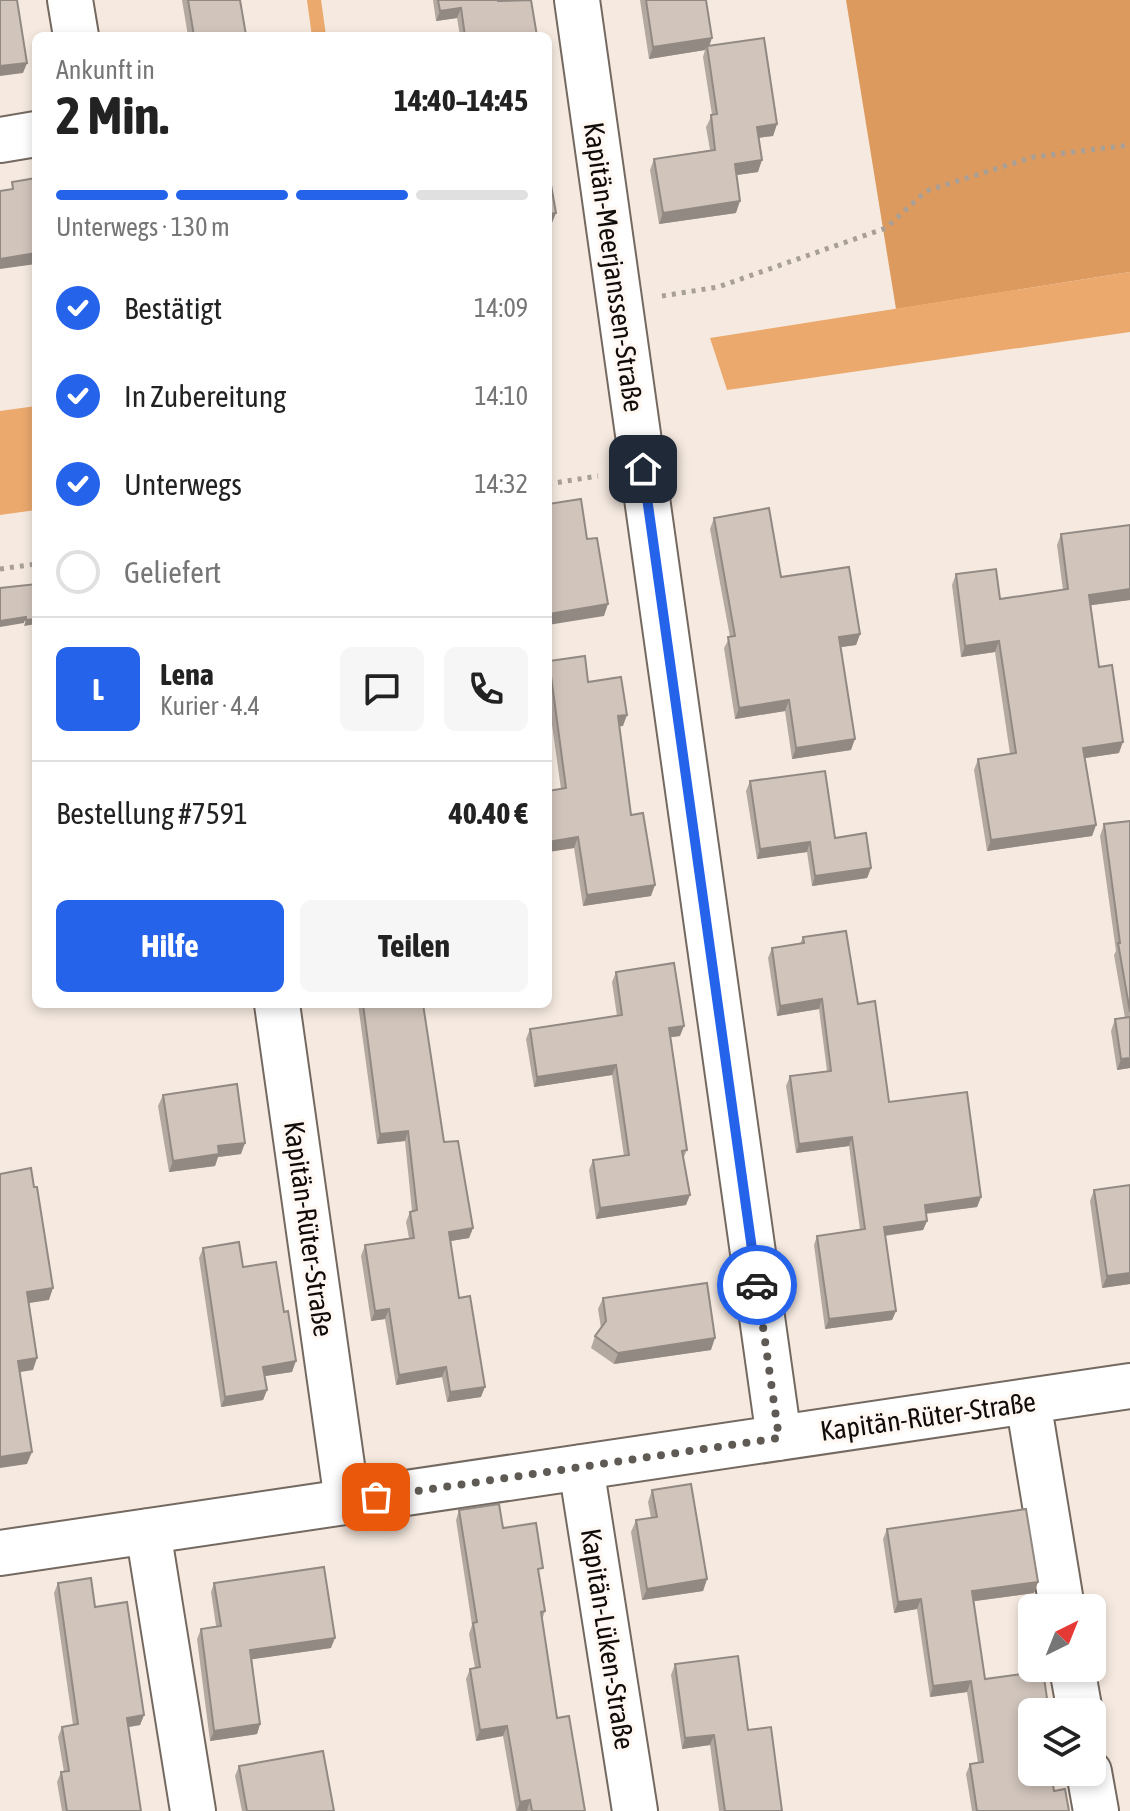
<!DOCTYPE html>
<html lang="de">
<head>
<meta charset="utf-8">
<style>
	:root { --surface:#fff; --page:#f6f6f6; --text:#222; --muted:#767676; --line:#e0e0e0; --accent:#2563eb }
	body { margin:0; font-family:"Asap Condensed",sans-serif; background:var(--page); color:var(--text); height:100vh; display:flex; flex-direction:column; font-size:30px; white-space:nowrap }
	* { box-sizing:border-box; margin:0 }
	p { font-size:26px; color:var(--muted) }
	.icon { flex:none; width:44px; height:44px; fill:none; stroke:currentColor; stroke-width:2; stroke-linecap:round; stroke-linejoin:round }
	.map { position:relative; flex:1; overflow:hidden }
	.panel { position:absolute; left:32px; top:32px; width:520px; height:976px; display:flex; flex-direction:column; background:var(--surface); border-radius:12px; box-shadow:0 4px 12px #0003 }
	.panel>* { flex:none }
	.needle { width:52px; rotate:43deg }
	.controls { position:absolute; left:1018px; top:1594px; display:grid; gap:16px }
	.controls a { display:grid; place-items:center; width:88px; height:88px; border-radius:12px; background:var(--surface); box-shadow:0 4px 12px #0003; font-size:40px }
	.pin { position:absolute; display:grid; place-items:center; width:68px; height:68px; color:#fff; margin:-34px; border-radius:16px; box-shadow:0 4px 12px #0006 }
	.courier { position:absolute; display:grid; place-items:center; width:80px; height:80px; margin:-40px; border:6px solid #2563eb; border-radius:50%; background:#fff; color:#222; box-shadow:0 2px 10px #0007 }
	.head em { font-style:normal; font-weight:700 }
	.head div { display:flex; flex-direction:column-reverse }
	.head { display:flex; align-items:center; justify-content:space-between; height:136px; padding:0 24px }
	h1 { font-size:52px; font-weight:700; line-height:60px }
	.bar { display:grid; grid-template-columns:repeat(4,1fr); gap:12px 8px; align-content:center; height:96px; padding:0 24px }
	.bar i { height:10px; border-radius:6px; background:var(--line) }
	.bar .current { background:var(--accent) }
	.bar p { grid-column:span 4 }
	.line { display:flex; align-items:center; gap:20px; padding:0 24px; border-top:2px solid var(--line) }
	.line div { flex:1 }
	.round { display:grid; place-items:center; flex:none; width:84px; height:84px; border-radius:12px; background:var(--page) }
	ol { padding:0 24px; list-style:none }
	li { display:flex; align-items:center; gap:24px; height:88px }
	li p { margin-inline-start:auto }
	li .icon { padding:8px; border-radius:50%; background:var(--accent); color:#fff; stroke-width:4 }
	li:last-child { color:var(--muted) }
	li i { width:44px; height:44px; border:4px solid var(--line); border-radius:50% }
	.cta { display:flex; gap:16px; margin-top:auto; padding:16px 24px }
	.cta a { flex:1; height:92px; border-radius:12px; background:var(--accent); color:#fff; font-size:32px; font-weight:700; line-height:92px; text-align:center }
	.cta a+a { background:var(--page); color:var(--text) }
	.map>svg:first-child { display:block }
	.forest { fill:#dc9a5e }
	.water { fill:#eba96d }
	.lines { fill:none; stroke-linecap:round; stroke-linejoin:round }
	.stream { stroke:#eba96d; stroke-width:14 }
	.street-casing { stroke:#746961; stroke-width:48 }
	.path { stroke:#a89f97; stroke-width:5; stroke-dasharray:4 6; stroke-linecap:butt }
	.street { stroke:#fff; stroke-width:44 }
	.wall { fill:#b3a9a1 }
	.shaded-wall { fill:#928983 }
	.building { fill:#d0c4bb; stroke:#928983; stroke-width:2 }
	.done { stroke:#605a54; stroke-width:8; stroke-dasharray:0 14.4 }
	.route { stroke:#2563eb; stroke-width:10 }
	.labels { text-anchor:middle; stroke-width:7; stroke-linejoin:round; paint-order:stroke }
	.street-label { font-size:28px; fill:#100c09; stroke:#fff8f2 }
</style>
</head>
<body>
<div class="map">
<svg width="1130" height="1811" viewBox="0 0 1130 1811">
	<rect width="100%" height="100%" fill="#f6eae0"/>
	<!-- forest -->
	<path class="forest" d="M846,0h284v272l-234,37z"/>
	<!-- water -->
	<path class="water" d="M1130,272v60l-403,58 -17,-52z
		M36,406v104l-36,5v-104z"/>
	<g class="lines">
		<!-- stream -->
		<path class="stream" d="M314,0l5,36"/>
		<defs>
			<path id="street" d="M70,0l6,36
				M577,0l202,1438
				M0,140l36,-6
				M277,1004l70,497
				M1028,1401l34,207
				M581,1467l54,344
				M148,1531l45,280
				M0,1553l1130,-167
				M1072,1668l8,44
				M1089,1772l7,39"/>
		</defs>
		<!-- street casing -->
		<use href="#street" class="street-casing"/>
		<!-- path -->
		<path class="path" d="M662,296l56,-9 168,-59 40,-37 107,-34 97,-12
			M548,484l50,-8
			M0,569l36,-5"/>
		<!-- street -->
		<use href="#street" class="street"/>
	</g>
	<!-- wall -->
	<path class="wall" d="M182,0h58l5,36h-57z
		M433,0h65l39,36h-77l-3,-18 -21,3z
		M640,0h66l3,45 68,79 -4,12 -14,2 -1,34 -22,3v38l-77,11 -9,-54 4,-11 56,-9 -4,-23 6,-12 -9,-58 2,-7 -56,9z
		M714,518l67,59 79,57 -4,11 -15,2 10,103 -59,9 -7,-48 -50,8 -11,-71 6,-11 -20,-108z
		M1130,525v75l-39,5 8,62 20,86 -34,5 11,67 -4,11 -105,15 -13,-81 4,-11 32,-5 -15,-102 -34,5 -9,-72 4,-11 44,25 63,-9 -6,-45 4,-11z
		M549,661l39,21 35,44h-4l12,89 20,81 -68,10 -9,-58 -26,4v-61l13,-2 -13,-93z
		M750,781l85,57 36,30 -4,10 -55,8 -5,-34 -50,7 -11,-68z
		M1130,821v247l-13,2 -6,-39 4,-12 10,-1 -11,-63 2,-4 -16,-115 4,-12z
		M803,937l55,67 31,98 92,95 -4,10 -51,7 1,7 -4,9 -38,6 11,75 -4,9 -67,9 -11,-84 3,-9 43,-6 -11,-84 -53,7 -10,-67 4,-10 37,-5 -8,-62 -42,7 -9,-58 4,-10 28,-4z
		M616,972l64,64 -10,1 17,113 -4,9 3,46 -90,14 -7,-49 4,-10 31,-4 -12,-81 -78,12 -8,-48 4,-10 87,-13 -5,-34z
		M358,1004h65l21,138 29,86 -4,10 -19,3 9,57 22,99 -34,5 -5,-25 -46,8 -11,-66 -14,2 -10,-65 4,-11 44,-7 -3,-16 4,-10 2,-1 -7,-70 -28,3z
		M163,1095l78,59 -23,3 -3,9 -46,6 -11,-66z
		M1130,1185v99l-28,4 -12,-87 4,-11z
		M203,1248l40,19 49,105 -28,4 3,14 -4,10 -42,7 -22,-149z
		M603,1298l108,52 -97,14 -23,-16 4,-12 6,-8 -3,-19z
		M652,1490l55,89 -4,12 -61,9 -11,-68 5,-12 15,-2 -3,-16z
		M459,1510l44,18 37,49 5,34 -3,9 15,98 28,93h-69l-13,-75 -27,5 -10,-62 4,-10 5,-1 -6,-34 3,-9 -16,-105z
		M887,1529l151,53 -4,11 -60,8 11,78 47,33 22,79 15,20h-97l-6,-37 4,-10 8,-1 -11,-71 -37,5 -13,-88 -23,4 -11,-74z
		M58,1583l37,24 49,108 -4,10 -12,2 13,84h-79l-5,-29 4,-10h3l-6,-35 4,-10 11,-2 -19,-132z
		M214,1583l117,65 -79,11 8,65 -3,10 -47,7 -13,-102 4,-10 15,-3 -5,-34z
		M675,1664l73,66 34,81h-63l-9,-66 -28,4 -11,-74z
		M239,1766l95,45h-92l-7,-35z"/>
	<!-- shaded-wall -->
	<path class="shaded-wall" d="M461,8l-4,10 -21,3 4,-10z
		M712,38l-4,12 -1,-4 -2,4 -56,9 4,-12z
		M27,63l-4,10 -23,3v-10z
		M777,124l-4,12 -20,2 4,-11z
		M762,160l-4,12 -28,4 5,-12z
		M740,201l-4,12 -77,11 4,-11z
		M556,213l-4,10 -4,1v-10z
		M36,253v11l-36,5v-10z
		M1130,589v11l-45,6 4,-11z
		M608,604l-4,12 -56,9 1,-11z
		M26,617l-2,6 -24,4v-6z
		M36,619v5l-12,2 2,-6z
		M860,634l-4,11 -21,3 4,-11z
		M999,641l-4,11 -34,5 4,-11z
		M789,700l-4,11 -50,8 4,-11z
		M627,715l-4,11 -9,1 4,-11z
		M855,739l-4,11 -59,9 4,-11z
		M1123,742l-4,11 -40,6 4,-11z
		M1096,825l-4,11 -105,15 4,-11z
		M578,837l-4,11 -26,4v-10z
		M810,842l-3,10 -50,7 3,-10z
		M871,868l-4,10 -55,8 3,-10z
		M655,885l-4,11 -68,10 4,-11z
		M822,999l-3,10 -42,7 3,-10z
		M684,1026l-4,10 -15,2 4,-10z
		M1130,1058v10l-13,2 4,-11z
		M616,1065l-4,10 -78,12 3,-10z
		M408,1131l-3,10 -28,3 3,-10z
		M852,1137l-3,9 -53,7 3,-9z
		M245,1143l-4,11 -23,3 -3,9 -46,6 4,-11 45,-15z
		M690,1195l-4,10 -90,14 4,-11z
		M981,1197l-4,10 -56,7 4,-9z
		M927,1221l-4,9 -43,6 4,-9z
		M473,1228l-4,10 -24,4 4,-10z
		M1130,1273v11l-28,4 5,-12z
		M53,1288l-4,12 -26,4 4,-12z
		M389,1309l-4,10 -14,2 4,-10z
		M896,1311l-4,9 -67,9 4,-10z
		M715,1338l-4,12 -97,14 4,-11z
		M37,1358l-4,12 -19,3 4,-12z
		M296,1361l-4,11 -33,5 4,-10z
		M446,1367l-4,10 -46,8 3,-10z
		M485,1387l-4,10 -34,5 3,-10z
		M267,1390l-4,10 -42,7 4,-10z
		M32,1452l-5,12 -27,4v-11z
		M707,1579l-4,12 -61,9 5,-11z
		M1038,1582l-4,11 -66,9 4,-11z
		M921,1599l-4,10 -23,4 4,-11z
		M335,1638l-4,10 -84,12 3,-10z
		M971,1681l-4,11 -37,5 3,-11z
		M144,1715l-4,10 -17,3 4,-10z
		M260,1724l-3,10 -47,7 4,-10z
		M507,1726l-4,10 -27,5 4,-11z
		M714,1735l-4,10 -28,4 3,-11z
		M530,1800l-3,11h-10l3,-9z"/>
	<!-- building -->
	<path class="building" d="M0,0h17l10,63 -27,3z
		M188,0h52l6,35 -52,1z
		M438,0h60v1l33,-1 6,36h-72l-4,-28 -21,3z
		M646,0h60l6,38 -59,9z
		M764,38l13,86 -20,3 5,33 -27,4 5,37 -77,12 -9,-54 61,-9 -4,-35 6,-1 -10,-68z
		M548,168l8,45 -8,1z
		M36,178v75l-36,6v-68l13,-2 -1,-7z
		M581,499l6,40 10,-1 11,66 -59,10 -1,-110z
		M769,508l12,69 68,-10 11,67 -21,3 16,102 -59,9 -7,-48 -50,8 -11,-71 7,-1 -21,-118z
		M1130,525v64l-41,6 10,72 13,-2 11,77 -40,6 13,77 -105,15 -13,-81 38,-6 -17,-112 -34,5 -9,-72 40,-5 4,30 68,-10 -7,-55z
		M36,584v35l-10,1v-3l-26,4v-33z
		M585,656l3,26 33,-5 6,38 -9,1 13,99 12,-2 12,72 -68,10 -9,-58 -30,5v-51l18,-3 -17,-127z
		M825,771l10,67 31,-5 5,35 -56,8 -5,-34 -50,7 -10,-68z
		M1130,821v191l-12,-69h2l-16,-119z
		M846,931l12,73 17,-3 14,101 78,-10 14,105 -56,8 2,16 -43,6 12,84 -67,8 -12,-83 48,-7 -13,-92 -53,7 -9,-68 41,-5 -9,-72 -42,7 -8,-58 32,-5 -1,-6z
		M674,963l10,63 -15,2 18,122 -5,1 8,44 -90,13 -7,-48 36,-5 -13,-90 -79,12 -7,-48 92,-14 -6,-43z
		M363,1004h60l21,138 14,-1 15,87 -24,4 10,66 11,-2 15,91 -35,5 -4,-25 -47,8 -10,-66 -14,2 -10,-66 49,-7 -4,-26 7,-2 -9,-79 -28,3z
		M1130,1017v41l-9,1 -6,-40z
		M237,1084l8,59 -27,3 1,8 -46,7 -10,-66z
		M31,1168l3,19h3l16,101 -26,4 10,66 -19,3 14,91 -32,5v-283z
		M1130,1185v88l-23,3 -13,-86z
		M239,1242l4,25 33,-5 8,50 4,-1 8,50 -33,6 4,23 -42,7 -22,-149z
		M707,1283l8,55 -97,15 -23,-17 11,-15 -3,-23z
		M691,1484l16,95 -60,10 -11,-69 21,-3 -5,-27z
		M499,1504l4,24 33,-5 7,45 -5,1 7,42 -4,1 16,106 12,-2 16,95h-53l-2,-11 -10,2 -13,-76 -27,4 -10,-61 10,-2 -7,-44 4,-1 -18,-112z
		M1026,1509l12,73 -66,9 13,88 58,-8 6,41h-17v60h19l3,19 11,-2 4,22h-92l-7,-47 13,-2 -12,-81 -38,5 -12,-87 -23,3 -11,-73z
		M324,1567l11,71 -85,12 10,74 -46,7 -13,-102 20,-3 -7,-43z
		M91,1578l4,29 32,-5 17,113 -17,3 14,93h-74l-6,-39 8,-1 -7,-44 16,-3 -20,-141z
		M738,1656l10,74 23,-3 11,84h-57l-11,-76 -29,3 -10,-74z
		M323,1751l11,60h-87l-8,-45z"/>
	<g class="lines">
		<!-- done -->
		<path class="done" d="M376,1497l403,-59 -22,-153"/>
		<!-- route -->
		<path class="route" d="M643,469l114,816"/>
	</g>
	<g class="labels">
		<!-- street labels -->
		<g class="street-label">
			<text transform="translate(614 267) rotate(82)" y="10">Kapitän-Meerjanssen-Straße</text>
			<text transform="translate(309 1229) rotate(82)" y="10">Kapitän-Rüter-Straße</text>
			<text transform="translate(928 1416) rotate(-8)" y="10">Kapitän-Rüter-Straße</text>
			<text transform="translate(608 1639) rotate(81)" y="10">Kapitän-Lüken-Straße</text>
		</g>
	</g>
</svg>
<div class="controls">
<a><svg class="needle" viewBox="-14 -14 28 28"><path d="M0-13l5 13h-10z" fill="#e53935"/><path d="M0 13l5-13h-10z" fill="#767676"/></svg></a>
<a><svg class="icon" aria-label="layers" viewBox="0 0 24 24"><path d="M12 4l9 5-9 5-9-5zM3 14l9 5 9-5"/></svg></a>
</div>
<div class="pin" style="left:376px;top:1497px;background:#ea580c"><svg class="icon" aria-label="bag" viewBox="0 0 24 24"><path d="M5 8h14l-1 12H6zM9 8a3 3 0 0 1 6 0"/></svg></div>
<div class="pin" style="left:643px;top:469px;background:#1f2937"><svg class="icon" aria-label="home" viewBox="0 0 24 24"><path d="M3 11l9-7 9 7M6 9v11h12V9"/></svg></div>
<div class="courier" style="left:757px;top:1285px"><svg class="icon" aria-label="car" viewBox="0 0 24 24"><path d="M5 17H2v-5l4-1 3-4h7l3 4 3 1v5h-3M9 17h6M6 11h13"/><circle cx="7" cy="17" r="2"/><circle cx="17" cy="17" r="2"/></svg></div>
<section class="panel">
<div class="head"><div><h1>2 Min.</h1><p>Ankunft in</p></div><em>14:40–14:45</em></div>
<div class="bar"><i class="current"></i><i class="current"></i><i class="current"></i><i></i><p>Unterwegs · 130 m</p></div>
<ol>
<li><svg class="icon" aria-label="check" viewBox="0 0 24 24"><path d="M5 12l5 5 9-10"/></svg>Bestätigt<p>14:09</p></li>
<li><svg class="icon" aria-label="check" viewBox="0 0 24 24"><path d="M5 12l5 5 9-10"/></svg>In Zubereitung<p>14:10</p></li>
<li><svg class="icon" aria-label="check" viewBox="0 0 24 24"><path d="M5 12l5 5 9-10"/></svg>Unterwegs<p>14:32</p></li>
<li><i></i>Geliefert</li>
</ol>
<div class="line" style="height:144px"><b class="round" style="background:var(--accent);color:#fff">L</b><div><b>Lena</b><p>Kurier · 4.4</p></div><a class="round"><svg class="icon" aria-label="chat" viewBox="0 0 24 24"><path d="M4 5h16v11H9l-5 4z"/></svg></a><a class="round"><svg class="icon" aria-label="phone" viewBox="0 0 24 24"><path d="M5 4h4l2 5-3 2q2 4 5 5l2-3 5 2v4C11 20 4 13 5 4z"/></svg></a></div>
<div class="line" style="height:104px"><div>Bestellung #7591</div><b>40.40 €</b></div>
<div class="cta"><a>Hilfe</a><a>Teilen</a></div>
</section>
</div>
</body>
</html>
